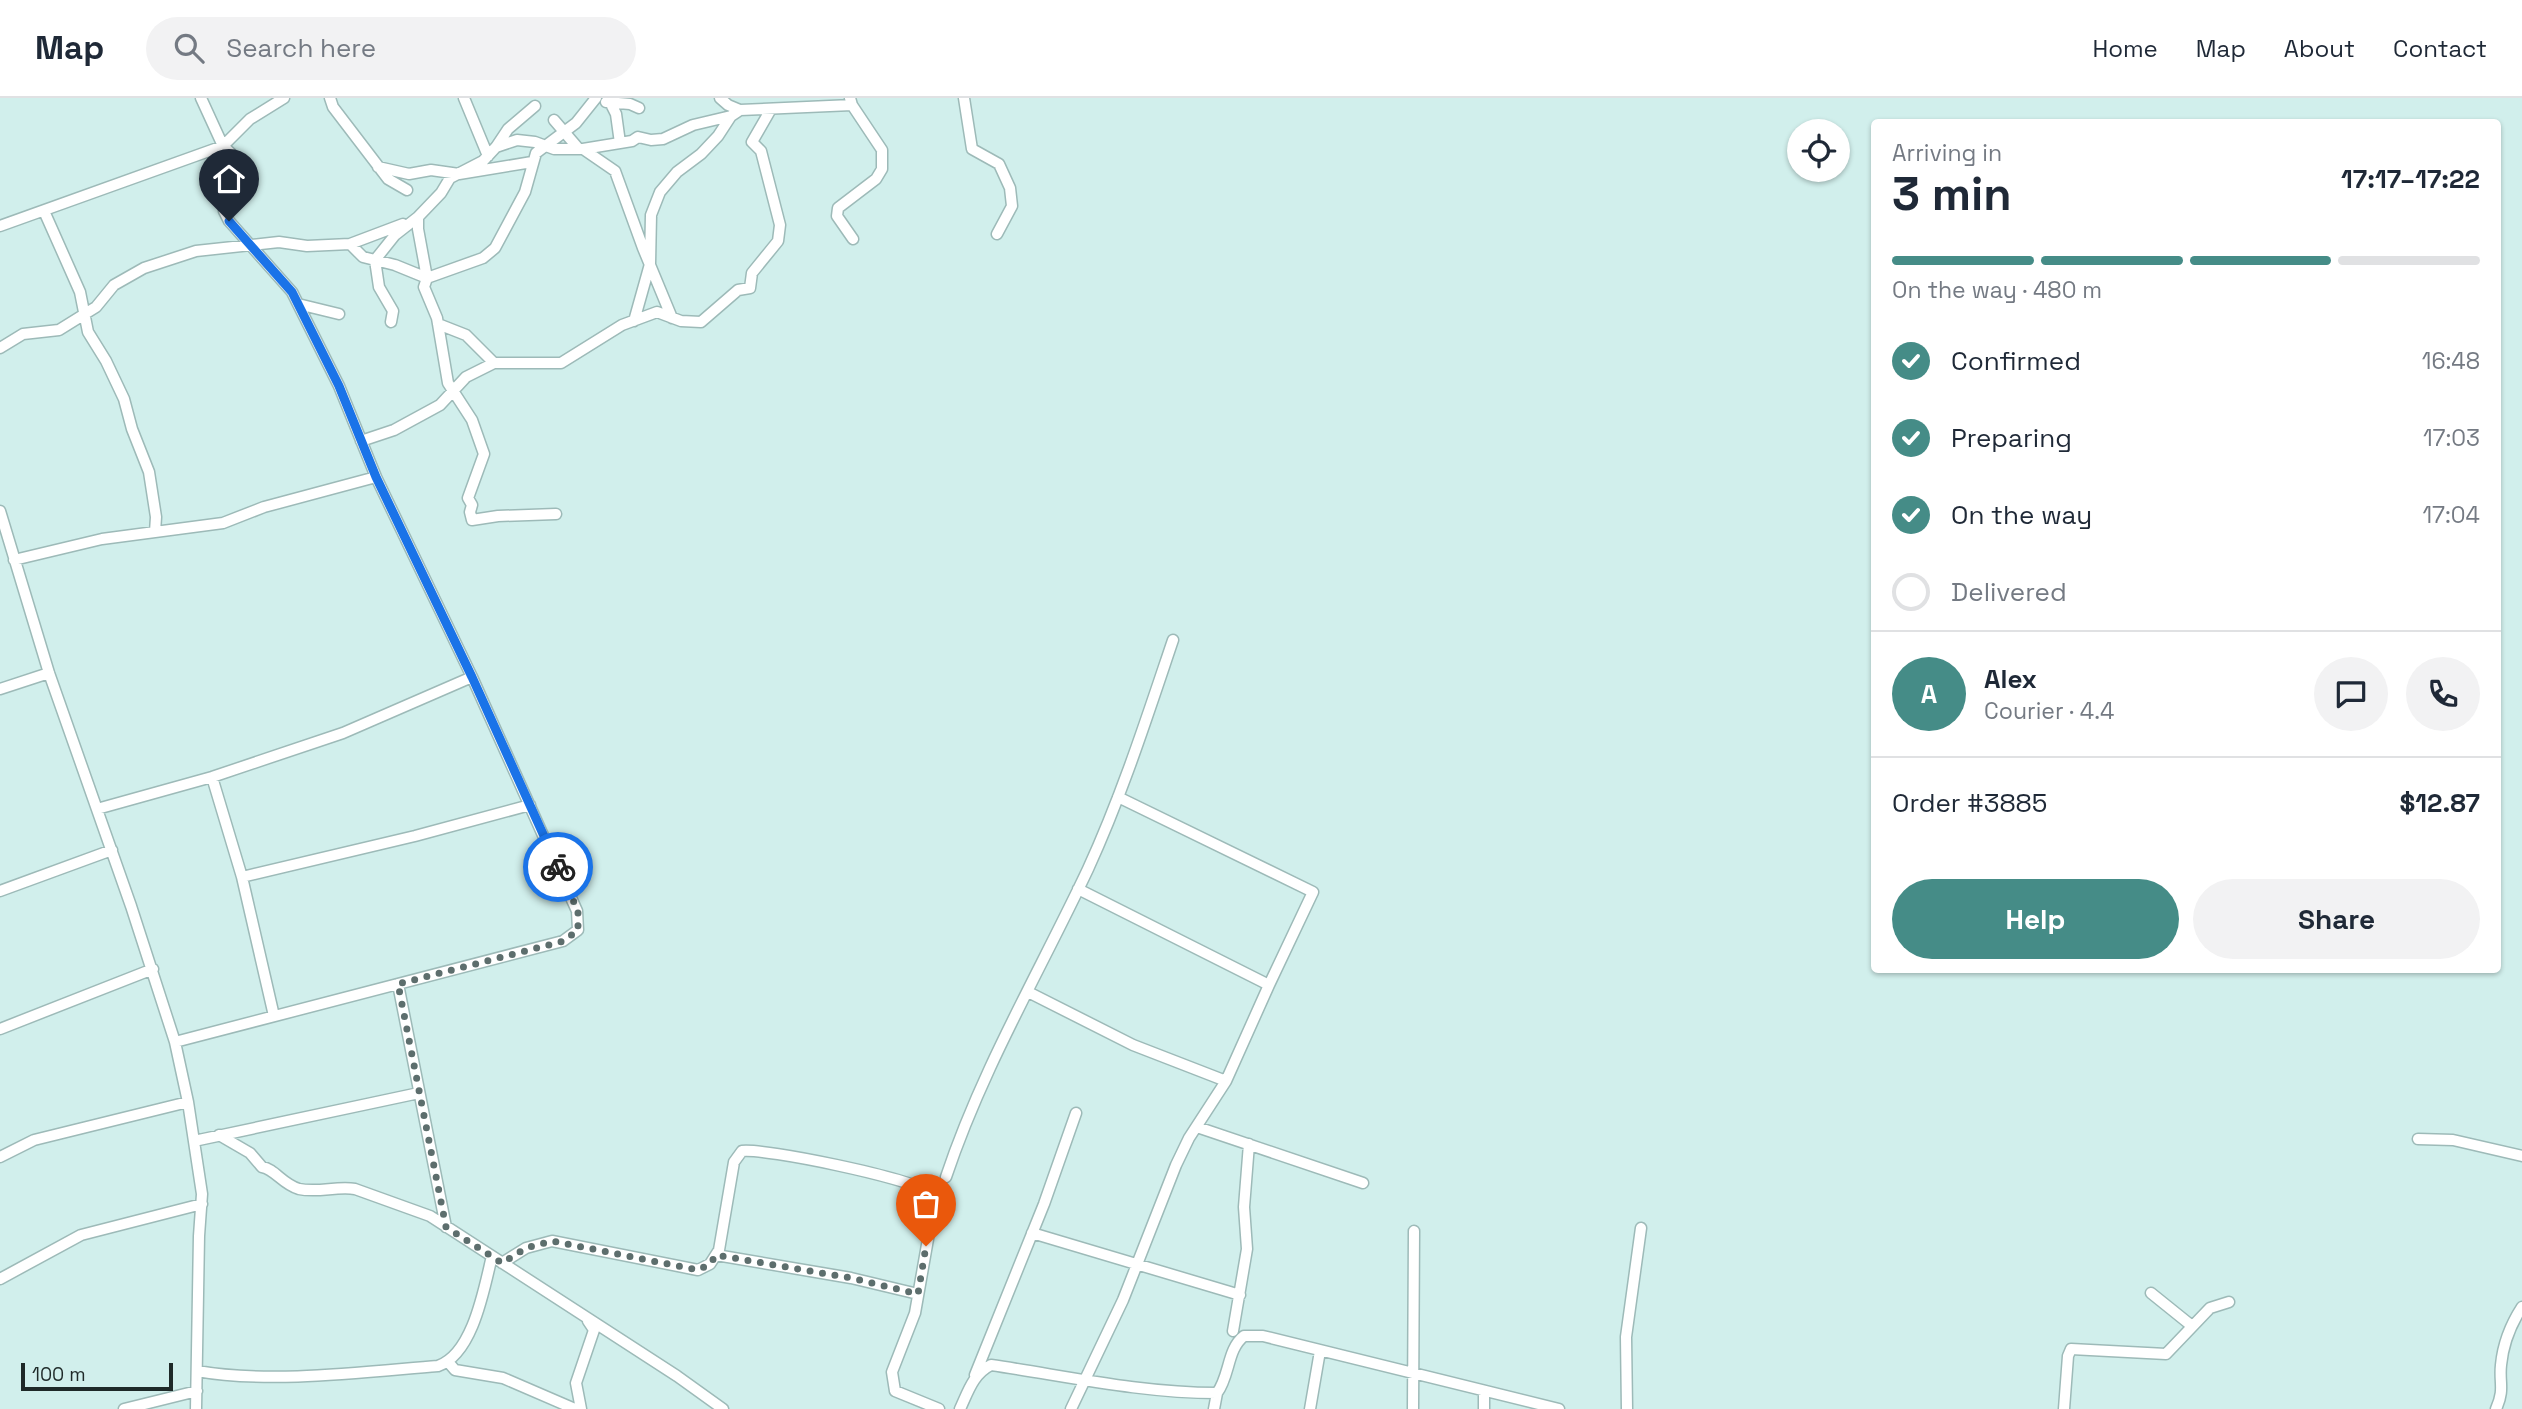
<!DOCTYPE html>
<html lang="en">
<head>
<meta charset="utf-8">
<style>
	:root { --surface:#fff; --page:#f2f2f3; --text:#1f2937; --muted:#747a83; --line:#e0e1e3; --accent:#458c87 }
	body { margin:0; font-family:"Space Grotesk",sans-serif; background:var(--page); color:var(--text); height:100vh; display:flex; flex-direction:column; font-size:26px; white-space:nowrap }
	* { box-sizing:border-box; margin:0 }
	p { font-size:23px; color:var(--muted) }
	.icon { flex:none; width:38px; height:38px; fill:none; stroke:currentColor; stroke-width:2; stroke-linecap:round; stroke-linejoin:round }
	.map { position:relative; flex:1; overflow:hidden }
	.sheet { position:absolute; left:1871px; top:21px; width:630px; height:854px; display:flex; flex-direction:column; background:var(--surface); border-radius:7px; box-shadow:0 2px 5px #0004 }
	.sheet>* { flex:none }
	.buttons { position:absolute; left:1787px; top:21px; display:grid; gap:14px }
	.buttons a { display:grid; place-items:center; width:63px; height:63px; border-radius:50%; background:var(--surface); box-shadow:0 2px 5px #0004; font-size:35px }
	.scale { position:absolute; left:21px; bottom:18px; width:152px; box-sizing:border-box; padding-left:7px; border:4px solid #1e2928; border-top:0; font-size:19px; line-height:24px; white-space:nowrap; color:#1e2928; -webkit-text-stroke:5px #d1efec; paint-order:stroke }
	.pin { position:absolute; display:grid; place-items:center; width:60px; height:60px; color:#fff; margin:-72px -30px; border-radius:50% 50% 50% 0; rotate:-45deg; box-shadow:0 0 7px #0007 }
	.pin .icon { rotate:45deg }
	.courier { position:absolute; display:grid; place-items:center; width:70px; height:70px; margin:-35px; border:5px solid #1a73e8; border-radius:50%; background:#fff; color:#222; box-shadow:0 2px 9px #0007 }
	.headline em { font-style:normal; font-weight:700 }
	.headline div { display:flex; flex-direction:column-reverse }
	.headline { display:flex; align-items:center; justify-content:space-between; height:119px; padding:0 21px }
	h1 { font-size:46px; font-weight:700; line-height:52px }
	.bar { display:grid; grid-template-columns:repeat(4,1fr); gap:10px 7px; align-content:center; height:84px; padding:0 21px }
	.bar i { height:9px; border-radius:5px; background:var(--line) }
	.bar .selected { background:var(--accent) }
	.bar p { grid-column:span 4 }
	.line { display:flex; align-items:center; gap:18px; padding:0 21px; border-top:2px solid var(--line) }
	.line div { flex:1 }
	.round { display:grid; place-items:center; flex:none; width:74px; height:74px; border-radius:37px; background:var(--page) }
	ol { padding:0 21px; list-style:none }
	li { display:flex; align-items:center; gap:21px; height:77px }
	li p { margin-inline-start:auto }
	li .icon { padding:7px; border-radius:50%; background:var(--accent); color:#fff; stroke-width:4 }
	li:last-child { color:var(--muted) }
	li i { width:38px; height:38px; border:4px solid var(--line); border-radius:50% }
	.button { display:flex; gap:14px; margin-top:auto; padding:14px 21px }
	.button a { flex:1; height:80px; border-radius:42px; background:var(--accent); color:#fff; font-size:28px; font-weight:700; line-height:80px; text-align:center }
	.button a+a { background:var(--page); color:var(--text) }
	header { display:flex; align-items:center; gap:42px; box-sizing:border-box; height:98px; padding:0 35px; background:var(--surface); border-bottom:2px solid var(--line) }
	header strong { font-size:33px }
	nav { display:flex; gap:38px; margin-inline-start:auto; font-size:24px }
	.search { width:490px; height:63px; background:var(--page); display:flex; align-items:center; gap:18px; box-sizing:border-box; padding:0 24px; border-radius:38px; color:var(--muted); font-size:26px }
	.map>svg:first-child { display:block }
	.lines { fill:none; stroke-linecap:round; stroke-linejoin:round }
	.street-casing { stroke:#9dbab8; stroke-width:13 }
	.street { stroke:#fff; stroke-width:10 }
	.done { stroke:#5d6e6d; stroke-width:7; stroke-dasharray:0 12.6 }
	.route { stroke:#1a73e8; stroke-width:9 }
</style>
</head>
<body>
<header>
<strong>Map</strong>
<div class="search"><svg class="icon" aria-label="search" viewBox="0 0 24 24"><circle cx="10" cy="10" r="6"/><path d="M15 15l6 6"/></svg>Search here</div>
<nav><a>Home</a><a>Map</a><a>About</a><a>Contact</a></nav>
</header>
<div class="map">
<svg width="2522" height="1311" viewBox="0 0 2522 1311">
	<rect width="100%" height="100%" fill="#d1efec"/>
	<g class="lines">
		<defs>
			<path id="street" d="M201,0l22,48 14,13 3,12 -3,14 -13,26 5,10 63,71 47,94 37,91
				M330,0l3,9 55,72 19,11
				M464,0l24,58
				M608,0l8,16 4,29
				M720,0l8,7 12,5 112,-5
				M850,0l2,7 30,45v19l-6,10 -38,29 -1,8 16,23
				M964,0l8,51 27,15 11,24 2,18 -15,28
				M606,4l24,2 9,4
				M535,8l-27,23 -12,18 -13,14 -33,17 -9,15 -23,24v12l9,49 -3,9 13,31 11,65 24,37 12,34 -16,44 4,7 -2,7 2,8 26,-4 58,-2
				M554,22l24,28
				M496,49l21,-7 18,2 19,7h29l49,-8 6,-4 13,3 12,-1 30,-14 38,-9 9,-6
				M583,51l32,22 28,77 29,70
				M378,69l31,7 22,-4 28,4 73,-12
				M44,113l36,81 8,40 18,29 18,38 8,30 17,43 7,45 -1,15
				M0,128l223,-80 27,-27 34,-21
				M350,146l53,-20
				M298,206l41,10
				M634,223l16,-57 1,-49 9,-23 17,-20 24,-18 17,-18 13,-20
				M391,224l2,-11 -14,-24 -4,-27 20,-25 23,-18
				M438,226l28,11 28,28
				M0,250l23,-14 36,-4 37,-23 18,-22 30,-17 52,-17 83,-9 28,4 43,-2 13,13 32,8 32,13 56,-20 12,-10 30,-56 11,-39 40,-30 20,-25
				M361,343l33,-11 46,-25 26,-28 28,-14h67l61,-38 35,-13 24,9 20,1 37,-32 12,-2 2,-15 26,-32 2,-16 -19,-74 -9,-9 19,-33
				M0,413l49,162 82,233 44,136 13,60 14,92 -3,42 -3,173
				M14,462l88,-21 121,-16 41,-16 112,-30 96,200 105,234 1,19 -15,11 -388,101
				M0,591l49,-16
				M212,679l30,100 32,139
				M97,711l115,-32 131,-44 129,-56
				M242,779l173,-41 115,-31
				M1078,791l191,96
				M0,793l112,-41
				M398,886l48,243
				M1028,894l105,53 93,36
				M0,931l153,-60
				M1197,1029l166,56
				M219,1037l31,18 12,14c13,2 20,17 37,22 19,4 38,-3 56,0l75,27 247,160 46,33
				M2418,1041l35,1 69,16
				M194,1043l225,-48
				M0,1059l34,-17 154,-38
				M946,1079c36,-108 94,-206 142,-308 34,-74 59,-152 85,-229
				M1032,1135l208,62
				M716,1157l135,23 67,16
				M502,1165l24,-15 26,-7 146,29 12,-6 9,-14 15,-88 8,-11c23,-3 167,27 184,40 4,3 6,10 8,14l-19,108 -23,59 3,19 44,18
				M0,1181l81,-44 121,-31
				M2151,1195l41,33
				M1233,1233l14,-82 -3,-42 5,-63
				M449,1265l6,7 48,8 72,31
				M197,1273c73,13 167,1 241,-5 35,-12 46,-77 54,-110
				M975,1277l69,-171 32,-91
				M124,1311l73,-18
				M581,1311l-5,-26 18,-53 -6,-9
				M960,1311c8,-17 13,-35 31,-44 75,11 150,28 226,28 13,-17 10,-44 27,-57h19l296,73
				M1071,1311l52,-109 53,-135 13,-27 37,-57 43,-96 44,-93 -195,-95
				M1214,1311l3,-16
				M1310,1311l10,-58
				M1413,1311l1,-178
				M1484,1311v-18
				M1627,1311l-1,-72 15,-109
				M2064,1311l4,-53 3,-7 95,5 44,-46 19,-6
				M2496,1311c9,-20 3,-26 5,-44 2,-21 10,-41 21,-58"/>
		</defs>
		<!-- street casing -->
		<use href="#street" class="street-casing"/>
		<!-- street -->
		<use href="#street" class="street"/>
	</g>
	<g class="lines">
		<!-- done -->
		<path class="done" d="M558,769l20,44v19l-14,11 -166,43 48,243 56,36 24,-15 26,-7 146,29 12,-6 6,-9 135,23 67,16 8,-48"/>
		<!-- route -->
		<path class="route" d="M229,123l63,71 47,94 37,91 96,200 86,190"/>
	</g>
</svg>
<div class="buttons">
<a><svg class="icon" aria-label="locate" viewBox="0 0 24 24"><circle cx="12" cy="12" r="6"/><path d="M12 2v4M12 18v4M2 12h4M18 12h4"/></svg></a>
</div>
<div class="scale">100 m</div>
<div class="pin" style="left:926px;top:1148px;background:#ea580c"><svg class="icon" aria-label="bag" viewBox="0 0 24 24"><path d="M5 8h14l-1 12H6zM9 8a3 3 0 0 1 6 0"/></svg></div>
<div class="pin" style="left:229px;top:123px;background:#1f2937"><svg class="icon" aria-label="home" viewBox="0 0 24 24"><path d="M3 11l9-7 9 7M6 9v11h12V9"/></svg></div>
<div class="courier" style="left:558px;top:769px"><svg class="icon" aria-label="bike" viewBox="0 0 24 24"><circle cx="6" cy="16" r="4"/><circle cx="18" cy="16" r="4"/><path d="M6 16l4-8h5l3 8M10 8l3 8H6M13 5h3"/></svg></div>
<section class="sheet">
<div class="headline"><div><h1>3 min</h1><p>Arriving in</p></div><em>17:17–17:22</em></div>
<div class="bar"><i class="selected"></i><i class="selected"></i><i class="selected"></i><i></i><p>On the way · 480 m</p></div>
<ol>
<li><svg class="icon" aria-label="check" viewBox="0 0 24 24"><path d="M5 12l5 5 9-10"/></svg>Confirmed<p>16:48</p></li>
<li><svg class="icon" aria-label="check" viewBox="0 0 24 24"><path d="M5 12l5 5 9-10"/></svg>Preparing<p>17:03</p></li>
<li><svg class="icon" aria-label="check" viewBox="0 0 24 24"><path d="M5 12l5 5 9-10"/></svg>On the way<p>17:04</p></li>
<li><i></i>Delivered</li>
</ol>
<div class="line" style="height:126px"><b class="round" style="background:var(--accent);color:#fff">A</b><div><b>Alex</b><p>Courier · 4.4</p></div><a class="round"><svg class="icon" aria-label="chat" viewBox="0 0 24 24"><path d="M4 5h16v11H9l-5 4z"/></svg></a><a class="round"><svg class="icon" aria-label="phone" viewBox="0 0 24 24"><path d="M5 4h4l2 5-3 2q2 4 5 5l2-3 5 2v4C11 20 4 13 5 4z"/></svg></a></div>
<div class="line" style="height:91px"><div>Order #3885</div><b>$12.87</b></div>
<div class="button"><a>Help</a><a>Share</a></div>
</section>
</div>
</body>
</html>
